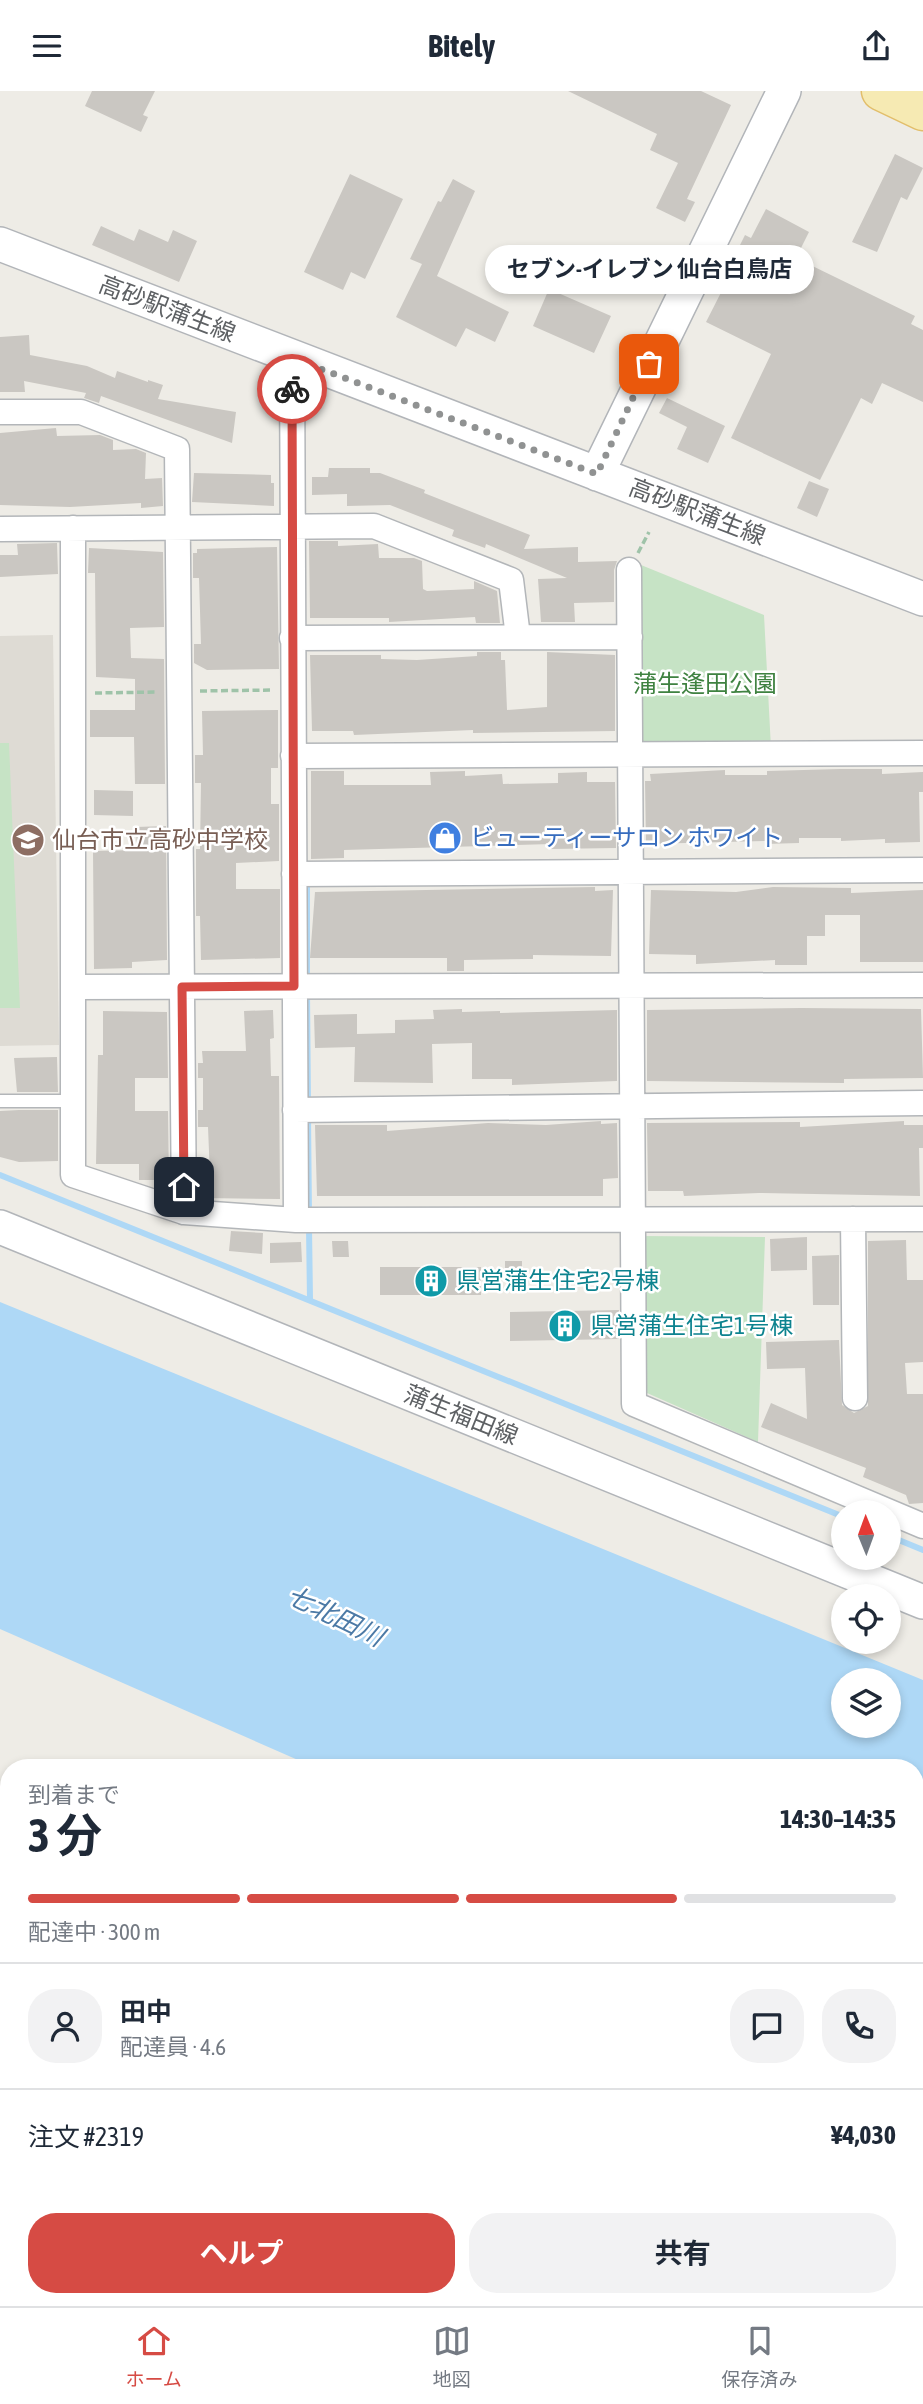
<!DOCTYPE html>
<html lang="ja">
<head>
<meta charset="utf-8">
<style>
	:root { --surface:#fff; --page:#f2f2f3; --text:#1f2937; --muted:#747a83; --line:#e0e1e3; --accent:#d64b44 }
	body { margin:0; font-family:"Asap Condensed","Noto Sans JP",sans-serif; background:var(--page); color:var(--text); height:100vh; display:flex; flex-direction:column; font-size:26px; white-space:nowrap }
	* { box-sizing:border-box; margin:0 }
	p { font-size:23px; color:var(--muted) }
	.icon { flex:none; width:38px; height:38px; fill:none; stroke:currentColor; stroke-width:2; stroke-linecap:round; stroke-linejoin:round }
	.map { position:relative; flex:1; overflow:hidden }
	.details { position:absolute; left:0px; top:1668px; width:924px; height:548px; display:flex; flex-direction:column; background:var(--surface); border-radius:28px 28px 0 0; box-shadow:0 4px 10px #0003 }
	.details>* { flex:none }
	.needle { width:46px; rotate:359deg }
	.fabs { position:absolute; left:831px; top:1409px; display:grid; gap:14px }
	.fabs a { display:grid; place-items:center; width:70px; height:70px; border-radius:50%; background:var(--surface); box-shadow:0 4px 10px #0003; font-size:35px }
	.pin { position:absolute; display:grid; place-items:center; width:60px; height:60px; color:#fff; margin:-30px; border-radius:14px; box-shadow:0 4px 10px #0006 }
	.courier { position:absolute; display:grid; place-items:center; width:70px; height:70px; margin:-35px; border:5px solid #d64b44; border-radius:50%; background:#fff; color:#222; box-shadow:0 2px 9px #0007 }
	.bubble { position:absolute; height:49px; border-radius:24px; background:var(--surface); box-shadow:0 4px 10px #0003; font-size:23px; font-weight:700; line-height:49px; text-align:center }
	.summary em { font-style:normal; font-weight:700 }
	.summary div { display:flex; flex-direction:column-reverse }
	.summary { display:flex; align-items:center; justify-content:space-between; height:119px; padding:0 28px }
	h1 { font-size:46px; font-weight:700; line-height:52px }
	.bar { display:grid; grid-template-columns:repeat(4,1fr); gap:10px 7px; align-content:center; height:84px; padding:0 28px }
	.bar i { height:9px; border-radius:5px; background:var(--line) }
	.bar .active { background:var(--accent) }
	.bar p { grid-column:span 4 }
	.line { display:flex; align-items:center; gap:18px; padding:0 28px; border-top:2px solid var(--line) }
	.line div { flex:1 }
	.round { display:grid; place-items:center; flex:none; width:74px; height:74px; border-radius:28px; background:var(--page) }
	.button { display:flex; gap:14px; margin-top:auto; padding:14px 28px }
	.button a { flex:1; height:80px; border-radius:28px; background:var(--accent); color:#fff; font-size:28px; font-weight:700; line-height:80px; text-align:center }
	.button a+a { background:var(--page); color:var(--text) }
	header { display:flex; justify-content:space-between; align-items:center; height:91px; padding:0 28px; background:var(--surface); font-size:32px; font-weight:700 }
	.dock { display:flex; justify-content:space-around; align-items:center; height:98px; border-top:2px solid var(--line); background:var(--surface); font-size:19px; color:var(--muted) }
	.dock a { display:grid; justify-items:center; gap:4px }
	.dock .active { color:var(--accent) }
	.map>svg:first-child { display:block }
	.education { fill:#dedbd4 }
	.green { fill:#c6e3c5 }
	.water { fill:#aed8f6; fill-rule:evenodd }
	.lines { fill:none; stroke-linecap:round; stroke-linejoin:round }
	.stream { stroke:#aed8f6; stroke-width:6 }
	.building { fill:#cac7c2 }
	.lane-casing { stroke:#b3b6b9; stroke-width:15 }
	.street-casing { stroke:#b3b6b9; stroke-width:27 }
	.secondary-casing { stroke:#b2b5b9; stroke-width:36 }
	.primary-casing { stroke:#e2be6b; stroke-width:41 }
	.path { stroke:#9fc3a9; stroke-width:3.5; stroke-dasharray:7 3.5; stroke-linecap:butt }
	.lane { stroke:#fff; stroke-width:12 }
	.street { stroke:#fff; stroke-width:24 }
	.secondary { stroke:#fff; stroke-width:33 }
	.primary { stroke:#f6eab3; stroke-width:38 }
	.done { stroke:#909292; stroke-width:7; stroke-dasharray:0 12.6 }
	.route { stroke:#d64b44; stroke-width:9 }
	.labels { text-anchor:middle; stroke-width:5; stroke-linejoin:round; paint-order:stroke }
	.street-label { font-size:24px; fill:#5e6164; stroke:#fff }
	.park-label { font-size:24px; fill:#3f8241; stroke:#fff }
	.shop-label { font-size:24px; fill:#366cbe; stroke:#fff; text-anchor:start }
	.education-label { font-size:24px; fill:#785e54; stroke:#fff; text-anchor:start }
	.culture-label { font-size:24px; fill:#0d838f; stroke:#fff; text-anchor:start }
	.water-label { font-size:26px; font-style:italic; fill:#4c7aa6; stroke:#fff }
</style>
</head>
<body>
<header><svg class="icon" aria-label="menu" viewBox="0 0 24 24"><path d="M4 6h16M4 12h16M4 18h16"/></svg>Bitely<svg class="icon" aria-label="share" viewBox="0 0 24 24"><path d="M12 15V3M7 8l5-5 5 5M5 13v7h14v-7"/></svg></header>
<div class="map">
<svg width="923" height="2215" viewBox="0 0 923 2215">
	<rect width="100%" height="100%" fill="#eeece6"/>
	<!-- education -->
	<path class="education" d="M53,544l6,410 -59,1v-410z"/>
	<!-- green -->
	<path class="green" d="M641,474l123,50 7,133h-128z
		M0,652h9l11,265h-20z
		M641,1145l124,1 -7,205 -111,-49z"/>
	<!-- water -->
	<path class="water" d="M0,1211l923,378v356l-8,-3v-266h-601l-314,-138zM844,1589h45v45h-45z"/>
	<g class="lines">
		<!-- stream -->
		<path class="stream" d="M307,789v101
			M307,901l1,112
			M308,1024l1,101
			M0,1084l844,342
			M309,1136l1,73
			M889,1445l34,14
			M0,1866l9,4
			M873,2207l22,8"/>
	</g>
	<!-- building -->
	<path class="building" d="M92,0h63l-12,24 5,2 -7,15 -56,-26z
		M568,0h133l30,14 -44,94 8,3 -10,20 -29,-14 22,-45 -28,-13 7,-16z
		M895,63l28,14 -16,32 -6,-3 -24,55 -25,-10z
		M350,83l53,25 -38,80 -14,-7 -8,18 -39,-18z
		M453,88l22,12 -38,85 72,36 -14,30 -29,-14 -10,19 -60,-30 26,-53 -12,-5 28,-58 3,1z
		M766,118l43,23 -13,26 119,58 -4,8 12,6v72l-41,-19 -10,21 -11,-6 -41,82 -89,-42 40,-84 -65,-32 29,-57 -4,-2 14,-28 6,3z
		M101,135l33,15 5,-12 29,13 5,-12 24,11 -18,41 -87,-37z
		M549,198l62,27 -17,37 -61,-27z
		M29,244l1,20 57,11 28,12 2,-7 31,11v-2l15,5 -5,14 78,13 -4,31 -131,-47 -2,7 -15,-5 2,-5 -62,-12 1,11h-25v-55z
		M667,307l58,28 -17,37 -31,-14 10,-22 -28,-14z
		M56,337l1,8 43,-1 13,5v10l23,-1 10,4 -1,26 17,-1 1,28 -22,2v-5l-71,4 -70,-2v-72z
		M329,377h41v5h10l45,17 -1,3 106,42 -6,14 54,-2v15l39,-1 -3,9v32l-40,1 1,19h-34l-3,-43 29,-1 -81,-34 -1,4 -33,-12 2,-6 -64,-25 -43,1v-12l-35,1v-18h16z
		M194,382l77,2v8h3v23l-82,-4z
		M809,390l20,8 -12,28 -20,-9z
		M309,450h29v5l40,-2 1,14h35l8,3 1,28 4,2 47,-2v-8l23,10 3,32h-24l-1,-6 -86,5v-4h-79z
		M57,452l1,31 -58,3v-22h18l-1,-11z
		M277,456l2,122 -72,1 -13,-7v-19h7l-2,-66h-6v-25h4v-4z
		M89,457l74,4 1,75 -34,1 1,30 33,1 1,125h-30l-1,-47h-44v-27h45v-31l-39,-2 -1,-104h-7z
		M477,561h24v8h4l2,50 40,-3v-55l68,3v76l-142,2v-3l-119,5 -1,-4h-41l-2,-76h71v4l36,1 60,-4z
		M278,619v58h-7v36h8v57l-43,2v26h44v69l-79,2 -1,-44h-4v-67h4l1,-66h-6v-28h8l-1,-44z
		M840,678h42v5l41,-2v20h-4l1,50 -35,1v-4l-44,2v-3h-42v5l-34,1v-3l-119,3 -1,-63h6l-1,-7 75,-4v5h42v-4z
		M311,680h33v14h87l-1,-13 35,-1v5l37,-2 1,10 55,-1v-10l29,-1v10h28l1,66 -65,1v-5l-207,6v8l-33,1z
		M94,699l39,1v25l-39,-1z
		M166,735l1,134 -35,2v6l-38,1 -1,-118 44,-1 -1,-23z
		M595,796v4l18,-1 -2,66 -78,-1v4l-69,1v11h-17v-13h-137l5,-66z
		M773,796l78,1v5l72,-3v72h-63v-47h-35v21h-18v29h-32v-5l-79,4v-9l-47,-1 2,-64 85,2z
		M801,917l120,1 2,69 -79,1v4l-197,-2v-71z
		M462,918v3l38,-1v2l117,-3v71l-105,4v-6h-40v-36l-40,1 1,39 -79,-1 1,-35 -40,1 -1,-33 43,-1v20l38,-1v-13l39,-1 -1,-9z
		M273,919l1,28 -4,1 1,37h8l1,123 -77,-1 -1,-22h8l-2,-49h-10v-17h5v-32h-5v-15h5l-1,-12h44l-2,-40z
		M103,920l64,1 1,66h-33v33h33l1,69h-30v-16h-43l2,-109h5z
		M57,966l1,35h-41l-3,-34z
		M19,1019h39v51l-39,1 -19,-5v-46z
		M601,1030v3l16,-1 1,55 -15,1v17h-286l-2,-71h72v6l101,-8 58,2z
		M904,1030v4h19v23h-4l1,48 -161,-3 -75,3 -1,-5h-35l-1,-68 153,-1v5z
		M231,1140l32,2 -1,21 -33,-3z
		M807,1146v33l-36,1 -1,-32z
		M906,1149l1,40h16v82l-18,1 2,31h16v109l-14,1 -3,-9 -43,-18 3,-9 -105,-41 10,-24 36,16 -2,-51 -38,1 -1,-27 73,-2 3,65 12,8 14,-7v-165z
		M332,1150h16l1,16h-16z
		M301,1151l1,20 -32,1v-20z
		M839,1164v50h-26l-1,-49z
		M505,1170h17v19h-17z
		M380,1176h101v28h-101z
		M619,1219v29l-109,2v-29z"/>
	<g class="lines">
		<defs>
			<path id="lane" d="M0,1010h73"/>
			<path id="street" d="M292,267l4,862
				M0,321h81l96,37 7,763
				M73,437v647l111,37 112,8 627,-1
				M0,438l374,-3 137,54 7,57
				M629,479l5,834 289,122
				M292,547l338,-1
				M293,665l630,-3
				M294,783l629,-4
				M73,896l850,-2
				M295,1019l628,-7
				M853,1128l2,179
				M633,2215l7,-8"/>
			<path id="secondary" d="M0,153l923,355
				M597,383l187,-383
				M0,1136l923,375"/>
			<path id="primary" d="M881,0l42,20"/>
		</defs>
		<!-- lane casing -->
		<use href="#lane" class="lane-casing"/>
		<!-- street casing -->
		<use href="#street" class="street-casing"/>
		<!-- secondary casing -->
		<use href="#secondary" class="secondary-casing"/>
		<!-- primary casing -->
		<use href="#primary" class="primary-casing"/>
		<!-- path -->
		<path class="path" d="M638,462l11,-21
			M200,600l73,-1
			M95,602l63,-1
			M0,1813l9,3
			M915,2175l8,3"/>
		<!-- lane -->
		<use href="#lane" class="lane"/>
		<!-- street -->
		<use href="#street" class="street"/>
		<!-- secondary -->
		<use href="#secondary" class="secondary"/>
		<!-- primary -->
		<use href="#primary" class="primary"/>
	</g>
	<g class="lines">
		<!-- done -->
		<path class="done" d="M292,298v-31l305,116 52,-110"/>
		<!-- route -->
		<path class="route" d="M184,1096l-2,-200 112,-1 -2,-597"/>
	</g>
	<!-- icons -->
	<defs>
		<symbol id="shop-disc" viewBox="-11 -11 22 22"><circle r="9.5" fill="#3f7fe0" stroke="#fff"/><path d="M-5-2.5h2.3a2.7 3.5 0 0 1 5.4 0H5L5.5 6h-11ZM-1.5-2.5h3a1.5 2.3 0 0 0-3 0Z" fill="#fff"/></symbol>
		<symbol id="school-disc" viewBox="-11 -11 22 22"><circle r="9.5" fill="#8d6e63" stroke="#fff"/><path d="M0-5L7-2L0 1L-7-2ZM-4 1L0 2.5L4 1V4Q0 6-4 4Z" fill="#fff"/></symbol>
		<symbol id="building-disc" viewBox="-11 -11 22 22"><circle r="9.5" fill="#0f9aa8" stroke="#fff"/><path d="M-4-6H4V6H1V3H-1V6H-4ZM-2.5-4.3h1.7v1.8h-1.7ZM.8-4.3h1.7v1.8H.8ZM-2.5-1h1.7V.8h-1.7ZM.8-1h1.7V.8H.8Z" fill="#fff"/></symbol>
	</defs>
	<g fill-rule="evenodd">
		<use href="#shop-disc" x="426" y="728" width="38" height="38"/>
		<use href="#school-disc" x="9" y="730" width="38" height="38"/>
		<use href="#building-disc" x="412" y="1171" width="38" height="38"/>
		<use href="#building-disc" x="546" y="1216" width="38" height="38"/>
	</g>
	<g class="labels">
		<!-- street labels -->
		<g class="street-label">
			<text transform="translate(167 218) rotate(21)" y="8">高砂駅蒲生線</text>
			<text transform="translate(697 421) rotate(21)" y="8">高砂駅蒲生線</text>
			<text transform="translate(461 1324) rotate(22)" y="8">蒲生福田線</text>
		</g>
		<!-- park labels -->
		<g class="park-label">
			<text x="705" y="601">蒲生逢田公園</text>
		</g>
		<!-- shop labels -->
		<g class="shop-label">
			<text x="470" y="755">ビューティーサロン ホワイト</text>
		</g>
		<!-- education labels -->
		<g class="education-label">
			<text x="52" y="757">仙台市立高砂中学校</text>
		</g>
		<!-- culture labels -->
		<g class="culture-label">
			<text x="456" y="1198">県営蒲生住宅2号棟</text>
			<text x="590" y="1243">県営蒲生住宅1号棟</text>
		</g>
		<!-- water labels -->
		<g class="water-label">
			<text transform="translate(335 1525) rotate(26)" y="9">七北田川</text>
		</g>
	</g>
</svg>
<div class="fabs">
<a><svg class="needle" viewBox="-14 -14 28 28"><path d="M0-13l5 13h-10z" fill="#e53935"/><path d="M0 13l5-13h-10z" fill="#747a83"/></svg></a>
<a><svg class="icon" aria-label="locate" viewBox="0 0 24 24"><circle cx="12" cy="12" r="6"/><path d="M12 2v4M12 18v4M2 12h4M18 12h4"/></svg></a>
<a><svg class="icon" aria-label="layers" viewBox="0 0 24 24"><path d="M12 4l9 5-9 5-9-5zM3 14l9 5 9-5"/></svg></a>
</div>
<div class="pin" style="left:649px;top:273px;background:#ea580c"><svg class="icon" aria-label="bag" viewBox="0 0 24 24"><path d="M5 8h14l-1 12H6zM9 8a3 3 0 0 1 6 0"/></svg></div>
<div class="pin" style="left:184px;top:1096px;background:#1f2937"><svg class="icon" aria-label="home" viewBox="0 0 24 24"><path d="M3 11l9-7 9 7M6 9v11h12V9"/></svg></div>
<div class="courier" style="left:292px;top:298px"><svg class="icon" aria-label="bike" viewBox="0 0 24 24"><circle cx="6" cy="16" r="4"/><circle cx="18" cy="16" r="4"/><path d="M6 16l4-8h5l3 8M10 8l3 8H6M13 5h3"/></svg></div>
<div class="bubble" style="left:485px;top:154px;width:329px">セブン-イレブン 仙台白鳥店</div>
<section class="details">
<div class="summary"><div><h1>3 分</h1><p>到着まで</p></div><em>14:30–14:35</em></div>
<div class="bar"><i class="active"></i><i class="active"></i><i class="active"></i><i></i><p>配達中 · 300 m</p></div>
<div class="line" style="height:126px"><a class="round"><svg class="icon" aria-label="person" viewBox="0 0 24 24"><circle cx="12" cy="8" r="4"/><path d="M4 21q1-7 8-7t8 7"/></svg></a><div><b>田中</b><p>配達員 · 4.6</p></div><a class="round"><svg class="icon" aria-label="chat" viewBox="0 0 24 24"><path d="M4 5h16v11H9l-5 4z"/></svg></a><a class="round"><svg class="icon" aria-label="phone" viewBox="0 0 24 24"><path d="M5 4h4l2 5-3 2q2 4 5 5l2-3 5 2v4C11 20 4 13 5 4z"/></svg></a></div>
<div class="line" style="height:91px"><div>注文 #2319</div><b>¥4,030</b></div>
<div class="button"><a>ヘルプ</a><a>共有</a></div>
</section>
</div>
<nav class="dock">
<a class="active"><svg class="icon" aria-label="home" viewBox="0 0 24 24"><path d="M3 11l9-7 9 7M6 9v11h12V9"/></svg>ホーム</a>
<a><svg class="icon" aria-label="map" viewBox="0 0 24 24"><path d="M3 6l6-2 6 2 6-2v14l-6 2-6-2-6 2zM9 4v14M15 6v14"/></svg>地図</a>
<a><svg class="icon" aria-label="saved" viewBox="0 0 24 24"><path d="M7 4h10v16l-5-4-5 4z"/></svg>保存済み</a>
</nav>
</body>
</html>
